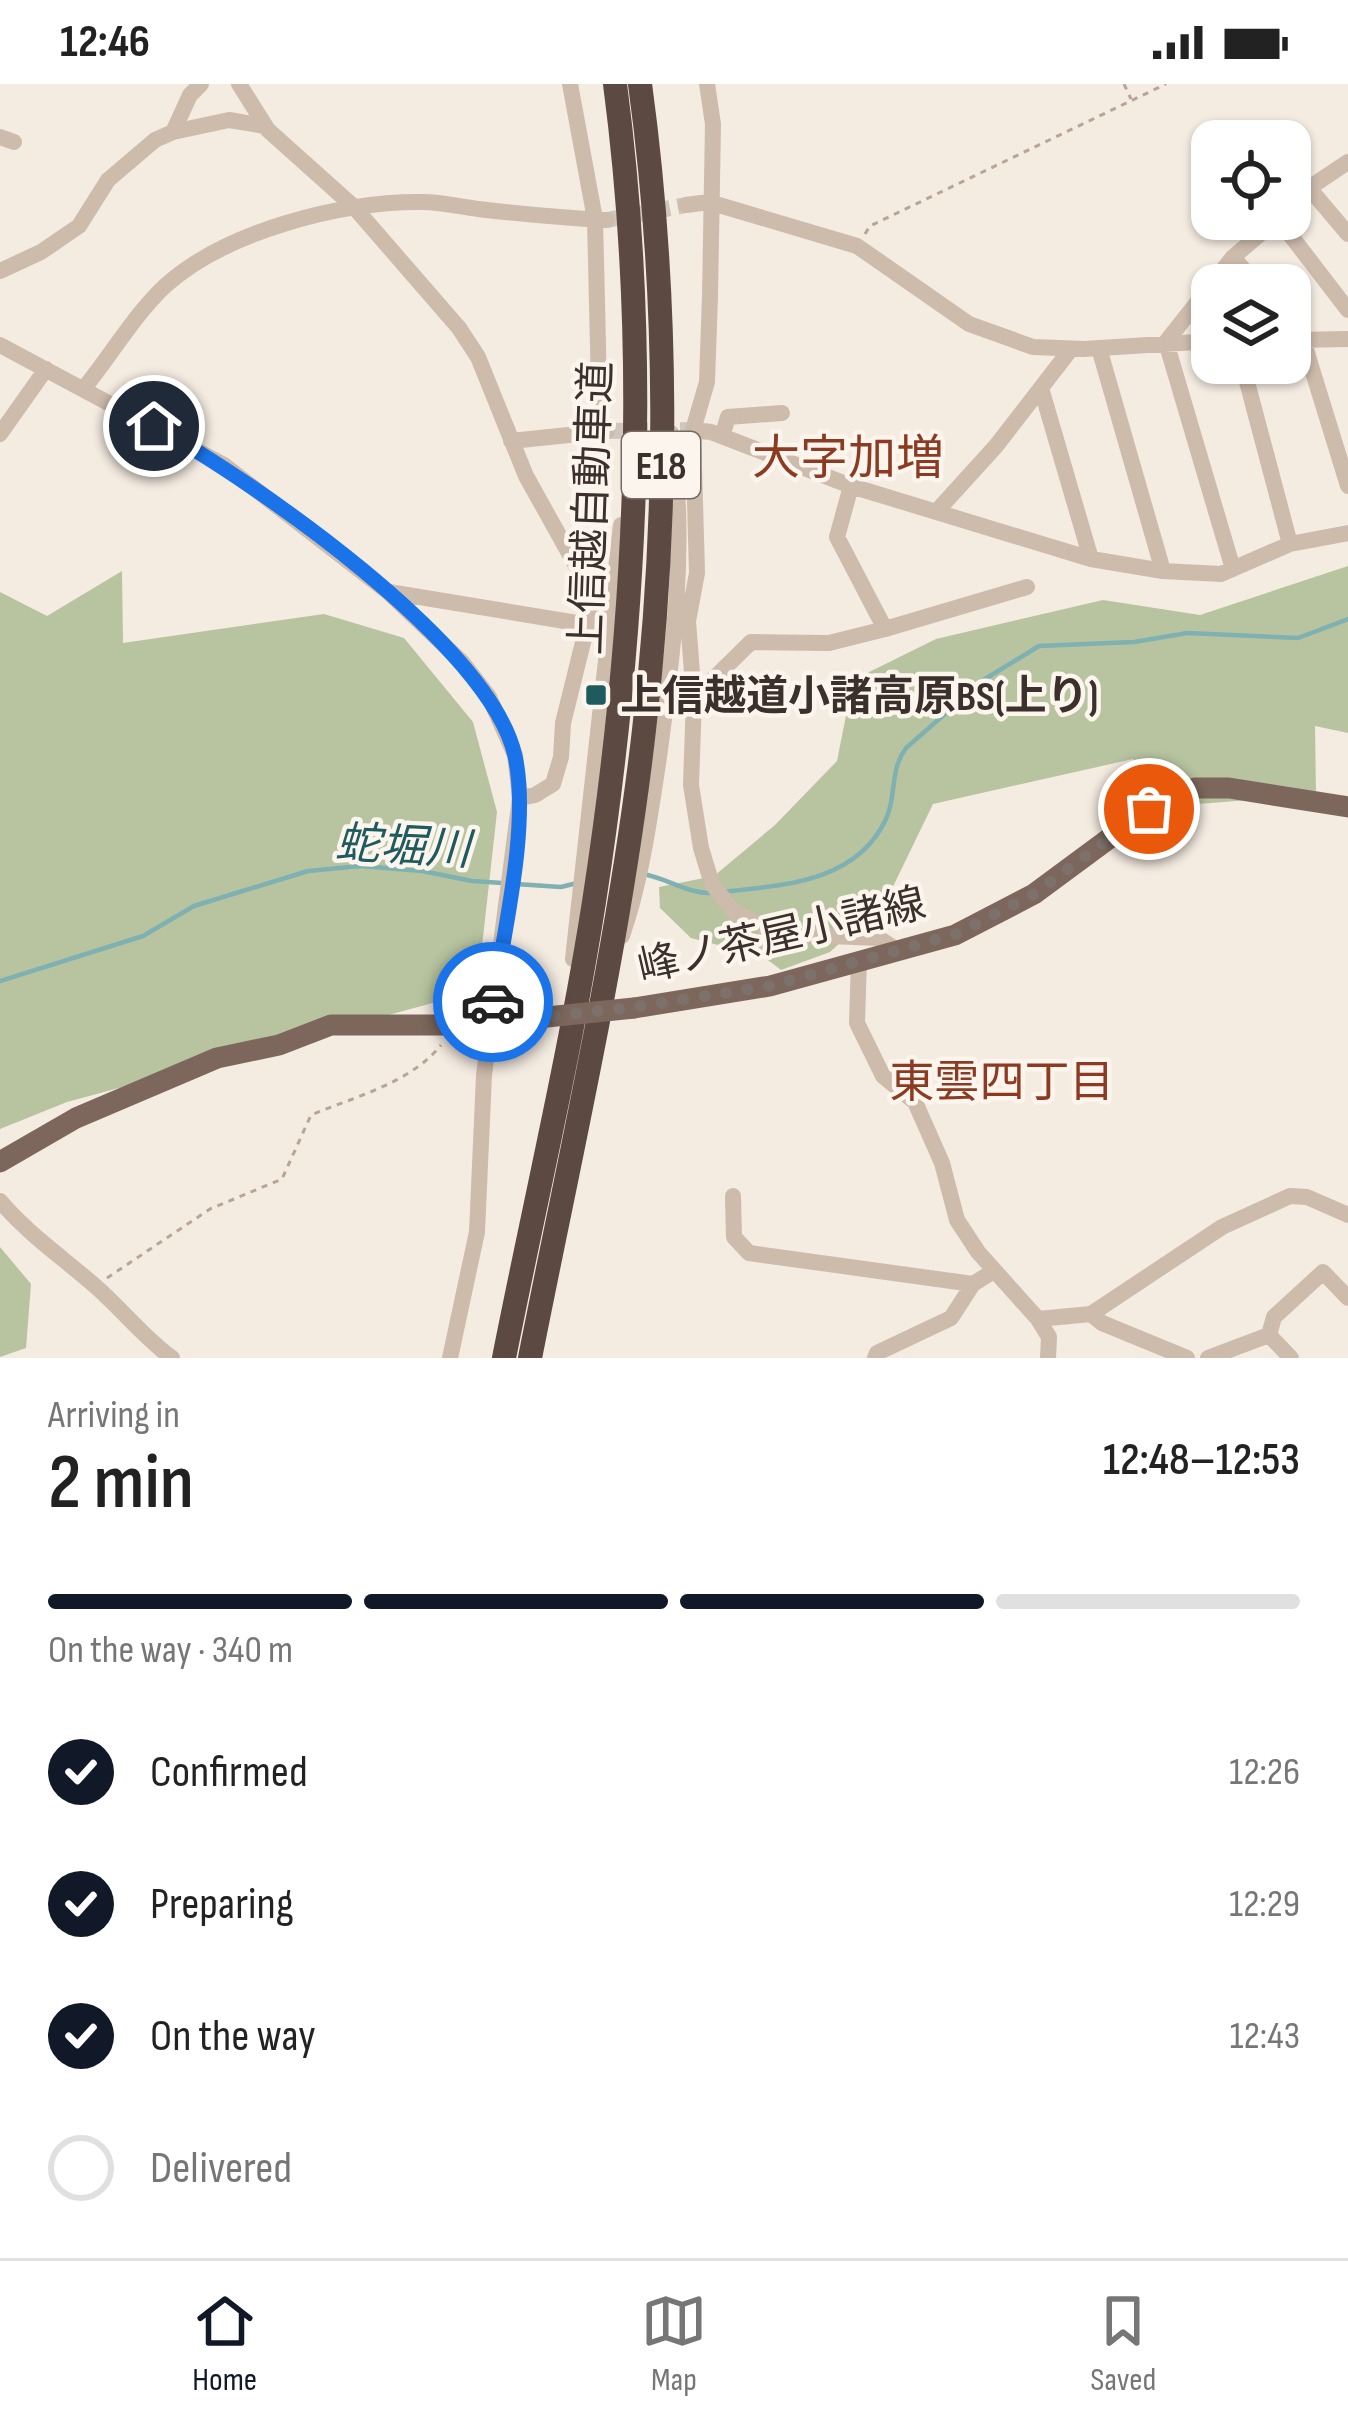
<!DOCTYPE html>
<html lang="en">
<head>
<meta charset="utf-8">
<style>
	:root { --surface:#fff; --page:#f2f2f2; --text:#222; --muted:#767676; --line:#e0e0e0; --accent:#111827 }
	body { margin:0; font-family:"Sofia Sans Condensed","Noto Sans JP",sans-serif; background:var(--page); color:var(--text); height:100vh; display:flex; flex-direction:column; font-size:45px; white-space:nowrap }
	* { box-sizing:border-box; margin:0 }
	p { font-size:39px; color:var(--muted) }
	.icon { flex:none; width:66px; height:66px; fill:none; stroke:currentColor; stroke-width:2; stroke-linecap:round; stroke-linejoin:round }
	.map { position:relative; height:1274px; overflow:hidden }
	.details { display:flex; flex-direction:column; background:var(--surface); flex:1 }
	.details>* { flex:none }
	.fabs { position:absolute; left:1191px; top:36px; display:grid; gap:24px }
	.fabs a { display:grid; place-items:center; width:120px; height:120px; border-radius:24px; background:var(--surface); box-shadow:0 3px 9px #0004; font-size:60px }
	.pin { position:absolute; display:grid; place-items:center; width:102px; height:102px; color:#fff; margin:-51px; border:6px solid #fff; border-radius:50%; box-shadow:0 3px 12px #0007 }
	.courier { position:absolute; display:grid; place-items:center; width:120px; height:120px; margin:-60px; border:9px solid #1a73e8; border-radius:50%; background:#fff; color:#222; box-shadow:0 3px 15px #0007 }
	.summary em { font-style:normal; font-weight:600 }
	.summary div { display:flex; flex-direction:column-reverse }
	.summary { display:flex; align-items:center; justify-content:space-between; height:204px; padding:0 48px }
	h1 { font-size:78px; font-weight:600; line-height:90px }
	.bar { display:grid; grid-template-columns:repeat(4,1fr); gap:18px 12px; align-content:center; height:144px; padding:0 48px }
	.bar i { height:15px; border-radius:9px; background:var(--line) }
	.bar .active { background:var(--accent) }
	.bar p { grid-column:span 4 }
	ol { padding:0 48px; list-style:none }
	li { display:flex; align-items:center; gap:36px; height:132px }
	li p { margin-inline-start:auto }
	li .icon { padding:12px; border-radius:50%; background:var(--accent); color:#fff; stroke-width:4 }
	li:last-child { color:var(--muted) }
	li i { width:66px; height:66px; border:6px solid var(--line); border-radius:50% }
	.status { display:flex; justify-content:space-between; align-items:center; height:84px; padding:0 60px; background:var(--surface); direction:ltr }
	.status svg { height:33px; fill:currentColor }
	.tab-bar { display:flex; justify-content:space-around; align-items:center; height:168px; border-top:3px solid var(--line); background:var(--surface); font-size:33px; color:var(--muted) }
	.tab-bar a { display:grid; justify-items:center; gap:6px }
	.tab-bar .active { color:var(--accent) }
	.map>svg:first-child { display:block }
	.green { fill:#b8c4a0 }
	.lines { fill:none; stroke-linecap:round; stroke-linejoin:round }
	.stream { stroke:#7fb0b2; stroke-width:4.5 }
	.minor-tunnel { stroke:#cfc6bd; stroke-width:16; stroke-dasharray:16 8; stroke-linecap:butt }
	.path { stroke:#b9a596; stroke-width:3; stroke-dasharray:6 6; stroke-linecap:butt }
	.minor { stroke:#cdbbac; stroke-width:16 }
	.major { stroke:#7d675c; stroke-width:21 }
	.highway { stroke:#5c4a42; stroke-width:24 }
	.major-bridge { stroke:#7d675c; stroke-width:21 }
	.done { stroke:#7c716b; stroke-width:12; stroke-dasharray:0 21.6 }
	.route { stroke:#1a73e8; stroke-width:15 }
	.poi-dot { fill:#1f5a5e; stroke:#fbf5ee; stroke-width:4.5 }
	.labels { text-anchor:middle; stroke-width:9; stroke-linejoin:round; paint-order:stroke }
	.shield { fill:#fbf5ee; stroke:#756b66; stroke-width:3 }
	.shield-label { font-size:39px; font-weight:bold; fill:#3b302b }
	.street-label { font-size:42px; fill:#3b302b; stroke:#fbf5ee }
	.poi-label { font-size:42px; font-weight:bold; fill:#3b302b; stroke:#fbf5ee; text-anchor:start }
	.water-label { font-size:45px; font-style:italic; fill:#1f5a5e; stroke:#fbf5ee }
	.neighbourhood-label { font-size:45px; fill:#8c3b22; stroke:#fbf5ee }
	.quarter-label { font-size:48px; fill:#8c3b22; stroke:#fbf5ee }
</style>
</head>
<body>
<div class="status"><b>12:46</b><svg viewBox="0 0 49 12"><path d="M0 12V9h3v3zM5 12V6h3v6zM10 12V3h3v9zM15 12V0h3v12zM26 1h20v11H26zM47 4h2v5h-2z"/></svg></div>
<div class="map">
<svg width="1348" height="1274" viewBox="0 0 1348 1274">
	<rect width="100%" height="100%" fill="#f4ebe1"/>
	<!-- green -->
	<path class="green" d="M1348,482v167l-33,-7 1,69 -144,11 -39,-47 -200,45 -47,97 -56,51 -49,18 -17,-13 -73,-19 -31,-30 -1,-21 55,-11 61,-51 62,-64 16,-81 83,-41 167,-39 97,15z
		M122,487l1,72 201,-29 80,24 69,84 24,90 -20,179 -410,111 -67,27v-537l47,24z
		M0,1163l31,37 -5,64 -26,9z"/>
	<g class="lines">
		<!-- stream -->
		<path class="stream" d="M642,790c23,3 46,20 69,19
			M722,808c61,-7 134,-9 164,-73 11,-23 3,-48 20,-71l79,-69 54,-33 95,-4 53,-9 111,5 50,-19
			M0,897l143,-45 51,-30 114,-35 52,-5 62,5 50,10 89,6 16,-4"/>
		<!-- minor-tunnel -->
		<path class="minor-tunnel" d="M607,136l79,-15
			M608,347l85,-1"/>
		<!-- path -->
		<path class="path" d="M1124,0l7,15
			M865,150l5,-8 296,-142
			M107,1194l103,-69 72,-30 29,-64c43,-18 100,-32 130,-70"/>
		<!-- minor -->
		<path class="minor" d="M239,0l29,46 86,77 105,121 19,29 48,119 68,122 -31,125 -2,34 -8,27 -18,11 -15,3
			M570,0l25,135 5,211
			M707,0l6,40 -3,172 -3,86 -14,48 4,143 -9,48 6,77 -3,87 10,63 11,36 22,28 29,14 41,9 75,3 19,13
			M173,48l56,-12 36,6
			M0,53l14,5
			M1309,104l39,46
			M686,121l23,-3 148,44 112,78 64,23 51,2 128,-8
			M1290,123l19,-19 39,-26
			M1278,135l70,91
			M1233,173l24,28
			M0,187l41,-19 38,-26 29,-46 47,-40 18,-8 17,-37 11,-11
			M1290,240l13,16 45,146
			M1295,256l53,-1
			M0,261l224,120 164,127 74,70 27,35 26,58 5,43 -36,277 -7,157 -27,126
			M1099,264l64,223
			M1242,279l48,181
			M85,303c26,-32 50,-73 80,-101 61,-55 177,-85 258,-84 19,0 37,5 55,7 43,5 86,9 129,11
			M1041,304l50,171
			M693,346l18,2 140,54 240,73 72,12 58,3 69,-30 58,-11
			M0,350l46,-65
			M722,352l6,-19 54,-4
			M511,357l96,-10
			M937,427l59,-65 75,-97
			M1233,485l-67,-227 67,-85 45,-38
			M389,508l200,33
			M885,545l142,-42
			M694,614l57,-56 78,1 56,-14 -48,-92 14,-51
			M622,852c19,-55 27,-114 36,-172 15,-108 30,-223 13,-331
			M573,875l48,-434
			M859,876l-2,63 26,53 32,26 27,61 15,57 21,32 60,67 11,18 -1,21
			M733,1112l1,41 15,16 224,31 21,-13
			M0,1117c28,33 62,56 94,84 28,24 48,51 78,73
			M1091,1230l11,9 85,35
			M1038,1235l53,-5 131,-87 68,-31 17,1 41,18
			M1269,1251l5,-18 49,-45 25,26
			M1269,1251l22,23
			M875,1274l2,-5 74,-35 22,-34
			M1208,1274l61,-23"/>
		<!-- major -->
		<path class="major" d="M634,924l136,-22 185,-51 79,-41 115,-85 46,-21h34l119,19
			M0,1078l76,-44 141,-60 62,-13 52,-20h127l60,-5"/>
		<!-- highway -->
		<path class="highway" d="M504,1274c30,-152 66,-303 90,-456 42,-272 57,-545 21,-818
			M530,1274c41,-208 90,-417 114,-628 25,-213 25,-434 -4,-646"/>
		<!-- major-bridge -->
		<path class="major-bridge" d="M518,936l116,-12"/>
	</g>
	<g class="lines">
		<!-- done -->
		<path class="done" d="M493,918l-3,21 144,-16 136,-21 186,-52 78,-40 115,-85"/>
		<!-- route -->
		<path class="route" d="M154,342c99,55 336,218 361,330 15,69 -11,175 -22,246"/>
	</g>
	<!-- markers -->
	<rect class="poi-dot" x="584" y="599" width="24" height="24" rx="6"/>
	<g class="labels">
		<!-- shield labels -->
		<rect class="shield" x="622" y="348" width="78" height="66" rx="9"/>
		<g class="shield-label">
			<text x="661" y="395">E18</text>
		</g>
		<!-- street labels -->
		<g class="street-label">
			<text transform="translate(590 424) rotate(-88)" y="15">上信越自動車道</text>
			<text transform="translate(781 850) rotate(-13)" y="15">峰ノ茶屋小諸線</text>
		</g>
		<!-- poi labels -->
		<g class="poi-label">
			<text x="620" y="626">上信越道小諸高原BS(上り)</text>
		</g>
		<!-- water labels -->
		<g class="water-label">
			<text transform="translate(403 761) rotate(3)" y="16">蛇堀川</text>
		</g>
		<!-- neighbourhood labels -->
		<g class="neighbourhood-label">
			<text x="1002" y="1013">東雲四丁目</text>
		</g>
		<!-- quarter labels -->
		<g class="quarter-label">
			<text x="848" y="390">大字加増</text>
		</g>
	</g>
</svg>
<div class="fabs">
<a><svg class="icon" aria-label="locate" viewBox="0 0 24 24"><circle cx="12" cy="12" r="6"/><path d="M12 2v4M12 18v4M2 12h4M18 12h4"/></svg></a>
<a><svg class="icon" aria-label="layers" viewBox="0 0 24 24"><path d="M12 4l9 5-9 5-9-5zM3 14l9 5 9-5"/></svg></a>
</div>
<div class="pin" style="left:1149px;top:725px;background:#ea580c"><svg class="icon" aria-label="bag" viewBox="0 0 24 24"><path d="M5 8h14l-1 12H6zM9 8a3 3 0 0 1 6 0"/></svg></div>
<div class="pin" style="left:154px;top:342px;background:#1f2937"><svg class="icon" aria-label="home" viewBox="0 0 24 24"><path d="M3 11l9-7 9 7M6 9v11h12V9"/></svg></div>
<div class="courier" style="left:493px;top:918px"><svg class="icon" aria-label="car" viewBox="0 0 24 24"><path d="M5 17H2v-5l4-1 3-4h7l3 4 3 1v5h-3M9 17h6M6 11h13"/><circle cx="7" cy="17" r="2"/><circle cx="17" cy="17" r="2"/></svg></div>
</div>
<section class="details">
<div class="summary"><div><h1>2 min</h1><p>Arriving in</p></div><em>12:48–12:53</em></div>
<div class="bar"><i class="active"></i><i class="active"></i><i class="active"></i><i></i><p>On the way · 340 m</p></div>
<ol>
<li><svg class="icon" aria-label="check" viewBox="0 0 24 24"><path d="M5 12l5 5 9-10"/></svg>Confirmed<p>12:26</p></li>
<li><svg class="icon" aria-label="check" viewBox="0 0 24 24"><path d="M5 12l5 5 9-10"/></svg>Preparing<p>12:29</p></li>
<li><svg class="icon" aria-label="check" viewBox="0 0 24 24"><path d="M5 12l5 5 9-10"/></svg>On the way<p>12:43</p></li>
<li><i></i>Delivered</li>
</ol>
</section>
<nav class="tab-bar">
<a class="active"><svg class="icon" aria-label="home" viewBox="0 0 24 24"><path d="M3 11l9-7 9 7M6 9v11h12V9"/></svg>Home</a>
<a><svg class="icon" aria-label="map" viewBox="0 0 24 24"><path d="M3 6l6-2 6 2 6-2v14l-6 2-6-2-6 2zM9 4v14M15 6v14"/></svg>Map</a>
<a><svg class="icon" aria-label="saved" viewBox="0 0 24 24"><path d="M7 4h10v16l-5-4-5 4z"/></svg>Saved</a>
</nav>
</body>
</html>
